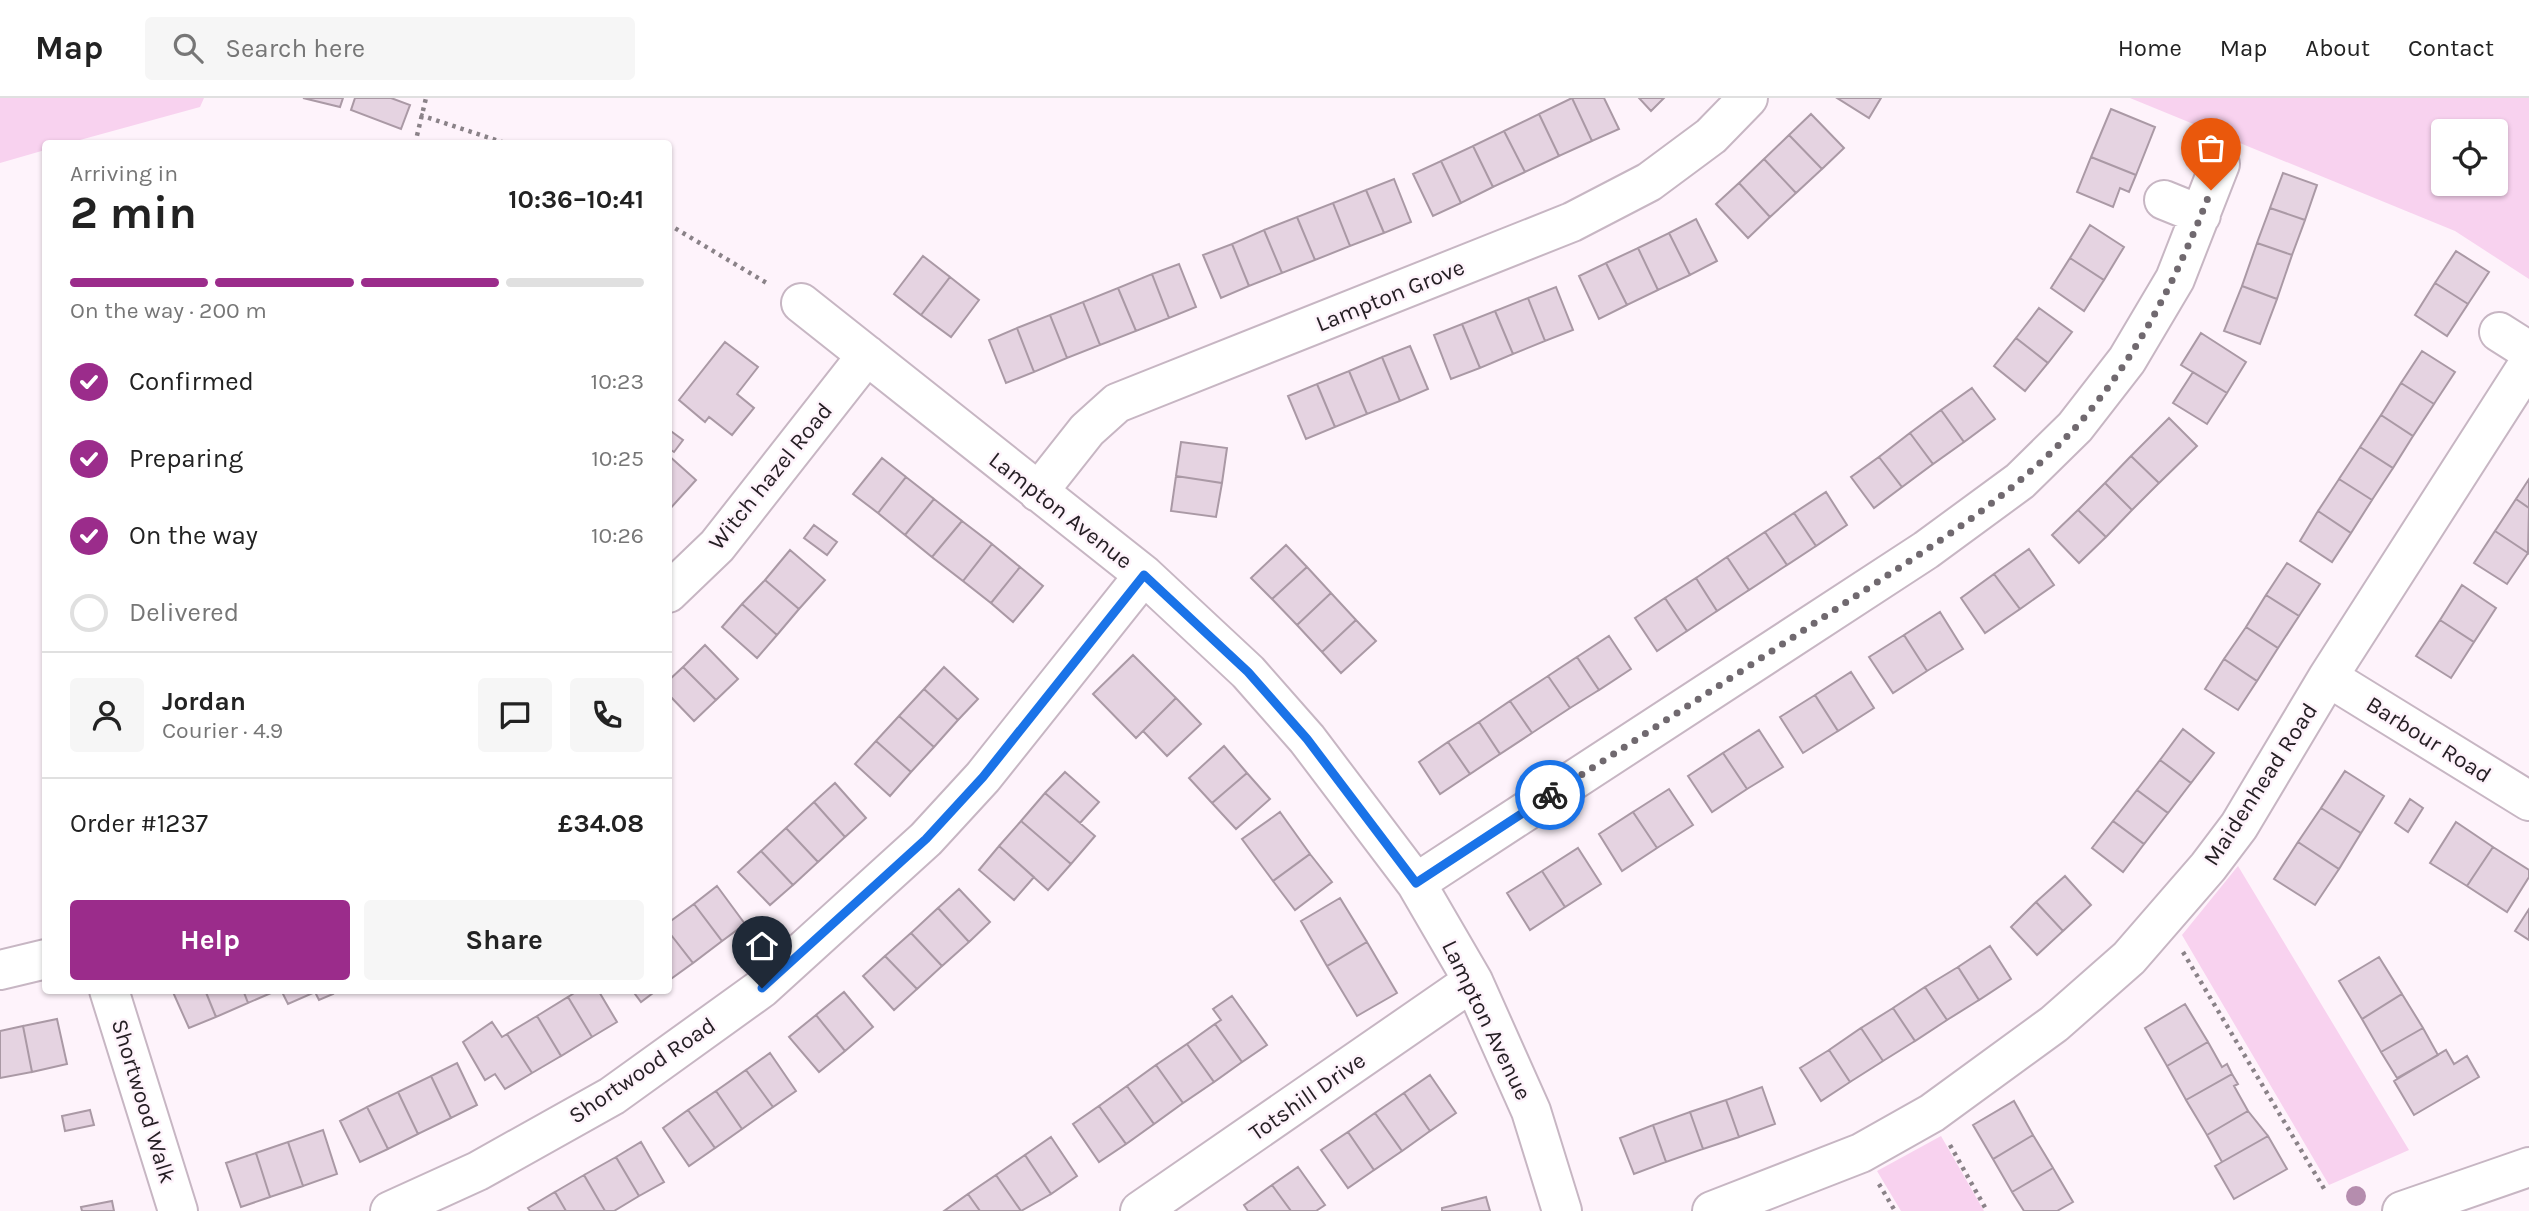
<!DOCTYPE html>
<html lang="en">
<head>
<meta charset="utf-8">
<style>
	:root { --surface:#fff; --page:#f6f6f6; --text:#222; --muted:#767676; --line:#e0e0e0; --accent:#9b2c8b }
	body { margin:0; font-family:Karla,sans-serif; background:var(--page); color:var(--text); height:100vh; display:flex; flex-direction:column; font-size:26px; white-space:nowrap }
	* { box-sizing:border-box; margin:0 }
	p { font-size:23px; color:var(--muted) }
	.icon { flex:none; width:38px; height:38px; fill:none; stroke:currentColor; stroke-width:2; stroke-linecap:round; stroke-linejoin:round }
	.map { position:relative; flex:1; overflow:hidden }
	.side { position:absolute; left:42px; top:42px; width:630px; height:854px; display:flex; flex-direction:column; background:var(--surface); border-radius:7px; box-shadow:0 2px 5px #0004 }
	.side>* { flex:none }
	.fabs { position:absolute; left:2431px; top:21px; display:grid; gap:14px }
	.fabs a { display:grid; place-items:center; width:77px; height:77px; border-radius:7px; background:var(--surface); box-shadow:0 2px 5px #0004; font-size:35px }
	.pin { position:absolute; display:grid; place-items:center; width:60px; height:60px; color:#fff; margin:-72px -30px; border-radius:50% 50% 50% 0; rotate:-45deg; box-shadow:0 0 7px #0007 }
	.pin .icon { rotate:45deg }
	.courier { position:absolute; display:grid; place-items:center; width:70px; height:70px; margin:-35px; border:5px solid #1a73e8; border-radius:50%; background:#fff; color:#222; box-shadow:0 2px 9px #0007 }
	.head em { font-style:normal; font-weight:700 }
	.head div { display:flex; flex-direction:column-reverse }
	.head { display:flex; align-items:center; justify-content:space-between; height:119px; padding:0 28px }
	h1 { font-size:46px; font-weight:700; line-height:52px }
	.bar { display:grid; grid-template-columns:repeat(4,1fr); gap:10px 7px; align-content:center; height:84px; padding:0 28px }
	.bar i { height:9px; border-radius:5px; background:var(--line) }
	.bar .current { background:var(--accent) }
	.bar p { grid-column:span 4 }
	.line { display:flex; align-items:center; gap:18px; padding:0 28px; border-top:2px solid var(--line) }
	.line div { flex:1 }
	.round { display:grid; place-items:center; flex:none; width:74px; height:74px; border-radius:7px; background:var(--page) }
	ol { padding:0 28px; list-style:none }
	li { display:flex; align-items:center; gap:21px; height:77px }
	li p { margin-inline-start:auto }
	li .icon { padding:7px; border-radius:50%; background:var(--accent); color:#fff; stroke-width:4 }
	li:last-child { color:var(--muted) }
	li i { width:38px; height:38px; border:4px solid var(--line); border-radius:50% }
	.button { display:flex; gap:14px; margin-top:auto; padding:14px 28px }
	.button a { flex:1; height:80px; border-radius:7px; background:var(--accent); color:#fff; font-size:28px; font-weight:700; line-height:80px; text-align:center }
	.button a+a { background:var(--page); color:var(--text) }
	header { display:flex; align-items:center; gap:42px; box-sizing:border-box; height:98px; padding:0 35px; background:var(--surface); border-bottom:2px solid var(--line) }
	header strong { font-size:33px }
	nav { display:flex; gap:38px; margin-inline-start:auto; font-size:24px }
	.search { width:490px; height:63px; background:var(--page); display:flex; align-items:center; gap:18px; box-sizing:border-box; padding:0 24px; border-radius:7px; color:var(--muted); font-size:26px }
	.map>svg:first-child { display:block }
	.green { fill:#f8d2ef; fill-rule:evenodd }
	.building { fill:#e5d3e1; stroke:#aa99a5; stroke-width:2 }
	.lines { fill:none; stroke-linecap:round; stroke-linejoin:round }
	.street-casing { stroke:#c7b6c3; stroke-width:42 }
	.path { stroke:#8a8288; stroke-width:4.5; stroke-dasharray:3.5 5; stroke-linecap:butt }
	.street { stroke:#fff; stroke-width:38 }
	.tree { fill:#b58dae }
	.done { stroke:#70696f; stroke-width:7; stroke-dasharray:0 12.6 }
	.route { stroke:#1a73e8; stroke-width:9 }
	.labels { text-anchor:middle; stroke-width:5; stroke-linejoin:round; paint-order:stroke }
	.street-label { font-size:23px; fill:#241e23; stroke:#fef3fb }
</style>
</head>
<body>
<header>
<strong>Map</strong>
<div class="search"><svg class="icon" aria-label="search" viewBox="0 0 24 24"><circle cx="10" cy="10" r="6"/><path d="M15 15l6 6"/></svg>Search here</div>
<nav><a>Home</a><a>Map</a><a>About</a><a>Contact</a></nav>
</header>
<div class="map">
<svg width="2529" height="1113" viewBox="0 0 2529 1113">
	<rect width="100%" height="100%" fill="#fef3fb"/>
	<!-- green -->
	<path class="green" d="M0,0h204l-4,9 -131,36 -23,1 -1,6 -45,13z
		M2130,0h399v181l-74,-48zM2496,33v53h-53v-53z
		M2238,768l171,284 -80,35 -147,-250z
		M1941,1038l43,75h-83l-24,-40z"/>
	<!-- building -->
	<path class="building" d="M303,0h40l-3,9z
		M355,0h36l19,7 -9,24 -50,-19z
		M1572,0h32l15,31 -27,12z
		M1572,0l20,43 -33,15 -20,-42z
		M1639,0h25l-13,13z
		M1837,0h44l-12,20z
		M2111,11l44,18 -19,48 -45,-18z
		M1539,16l20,42 -34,16 -21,-41z
		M1811,16l33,34 -22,21 -33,-34z
		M1504,33l21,41 -32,15 -20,-41z
		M1789,37l33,34 -26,24 -32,-34z
		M1473,48l20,41 -32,16 -20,-42z
		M2091,59l45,18 -7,17 -9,-4 -7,19 -36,-15z
		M1764,61l32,34 -26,24 -31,-34z
		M1441,63l20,42 -28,13 -20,-42z
		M2283,75l34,12 -12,35 -35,-12z
		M1394,81l17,43 -27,11 -18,-43z
		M1739,85l31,34 -22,21 -32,-34z
		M1366,92l18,43 -34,13 -17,-43z
		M1333,105l17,43 -35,14 -18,-43z
		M2270,110l35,12 -13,35 -35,-12z
		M1297,119l18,43 -33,13 -18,-43z
		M1696,121l21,42 -27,14 -21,-42z
		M2090,127l34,22 -20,33 -34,-22z
		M1264,132l18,43 -33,13 -17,-42z
		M1669,135l21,42 -32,15 -20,-42z
		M2257,145l35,12 -15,44 -35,-13z
		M1232,146l17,42 -28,12 -18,-43z
		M1638,150l20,42 -31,15 -21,-42z
		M2456,153l33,21 -21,32 -33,-21z
		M923,158l27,21 -29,38 -27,-21z
		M2070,160l34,22 -20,31 -33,-23z
		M1606,165l21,42 -28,14 -20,-43z
		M1179,166l17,43 -27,11 -17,-44z
		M1152,176l17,44 -33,13 -18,-43z
		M950,179l29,23 -28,37 -30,-22z
		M2435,185l33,21 -21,32 -32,-21z
		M2242,188l35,13 -17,45 -36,-13z
		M1556,189l17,43 -28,11 -17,-43z
		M1118,190l18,43 -36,14 -17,-43z
		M1528,200l17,43 -32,13 -18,-43z
		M1083,204l17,43 -33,13 -17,-43z
		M2039,210l33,24 -24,31 -32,-25z
		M1495,213l18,43 -33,14 -18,-44z
		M1050,217l17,43 -33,14 -17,-44z
		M1462,226l18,44 -29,11 -17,-44z
		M1017,230l17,44 -28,11 -17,-43z
		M2201,235l45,29 -19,31 -46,-28z
		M2016,240l32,25 -23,28 -31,-25z
		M725,244l33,25 -21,27 17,14 -22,27 -23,-18 -4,5 -26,-22z
		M1410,248l18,43 -28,12 -18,-44z
		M2422,253l33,21 -21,32 -33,-21z
		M1382,259l18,44 -33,13 -18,-43z
		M1349,273l18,43 -32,13 -18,-43z
		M2193,274l34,21 -20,31 -34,-21z
		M2401,285l33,21 -21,32 -32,-21z
		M1317,286l18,43 -29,12 -18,-43z
		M1972,290l23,31 -31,23 -23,-32z
		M1941,312l23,32 -31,22 -23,-31z
		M2381,317l32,21 -20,32 -33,-21z
		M2169,320l28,28 -38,37 -28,-27z
		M668,331l15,11 -9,12 -6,-4z
		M1910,335l23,31 -31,23 -23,-30z
		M1181,344l46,6 -5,35 -46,-7z
		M2360,349l33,21 -21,32 -33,-21z
		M668,357l28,25 -28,31z
		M2131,358l28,27 -27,27 -27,-27z
		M1879,359l23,30 -28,21 -23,-31z
		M882,360l24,19 -28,36 -25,-19z
		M1176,378l46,7 -6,34 -45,-6z
		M906,379l28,22 -29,36 -27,-22z
		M2339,381l33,21 -21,33 -33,-22z
		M2529,381v29l-13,-9z
		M2105,385l27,27 -26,27 -28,-27z
		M1826,394l21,33 -31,21 -22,-33z
		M934,401l28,22 -30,36 -27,-22z
		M2516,401l13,9 -1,45 -33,-22z
		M2078,412l28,27 -27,26 -27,-28z
		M2318,413l33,22 -19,29 -32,-21z
		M1794,415l22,33 -29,19 -22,-33z
		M962,423l30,23 -29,37 -31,-24z
		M814,427l23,17 -10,13 -23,-17z
		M2495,433l33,22 -21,31 -33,-21z
		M1765,434l22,33 -38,25 -22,-33z
		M992,446l28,23 -29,36 -28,-22z
		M1286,447l21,22 -35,32 -21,-21z
		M2029,451l25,36 -34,24 -26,-35z
		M790,452l35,30 -26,29 -34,-29z
		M1727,459l22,33 -32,21 -21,-33z
		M2287,465l33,21 -21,32 -33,-21z
		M1020,469l23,19 -30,36 -22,-19z
		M1307,469l24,26 -34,32 -25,-26z
		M1994,476l26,35 -35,24 -24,-35z
		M1696,480l21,33 -30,20 -22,-33z
		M765,482l34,29 -22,26 -35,-31z
		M2462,487l34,23 -22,34 -34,-22z
		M1331,495l25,27 -34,32 -25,-27z
		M2266,497l33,21 -21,32 -32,-21z
		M1665,500l22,33 -30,20 -22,-33z
		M742,506l35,31 -20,23 -35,-31z
		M1940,514l23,37 -36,22 -23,-36z
		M1356,522l20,21 -35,32 -19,-21z
		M2440,522l34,22 -23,36 -35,-22z
		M2246,529l32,21 -21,33 -33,-22z
		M1904,537l23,36 -34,22 -24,-36z
		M1609,538l22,33 -32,21 -22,-33z
		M705,547l33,34 -22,21 -33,-33z
		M1133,557l43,43 -40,40 -43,-44z
		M1577,559l22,33 -29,18 -22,-32z
		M2224,561l33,22 -19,29 -33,-21z
		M683,569l33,33 -22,21 -26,-27v-13z
		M944,569l34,32 -20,21 -34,-31z
		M1851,574l23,36 -36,23 -23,-36z
		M1548,578l22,32 -38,25 -22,-32z
		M924,591l34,31 -24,27 -35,-31z
		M1815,597l23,36 -35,22 -23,-36z
		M1176,600l25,26 -34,32 -24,-25z
		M1510,603l22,32 -32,21 -21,-32z
		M899,618l35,31 -23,25 -35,-31z
		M1479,624l21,32 -30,20 -22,-32z
		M2183,631l31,24 -23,30 -31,-23z
		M1759,632l24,37 -36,22 -24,-36z
		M876,643l35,31 -21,24 -35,-32z
		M1448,644l22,32 -30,20 -21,-32z
		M1224,648l23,27 -35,30 -23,-25z
		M1723,655l24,36 -35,23 -24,-36z
		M2160,662l31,23 -23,30 -31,-23z
		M2345,673l39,25 -23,37 -40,-25z
		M1065,674l34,30 -19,21 -35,-30z
		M1247,675l23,26 -34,30 -24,-26z
		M835,685l31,35 -21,19 -31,-35z
		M1669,691l24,36 -36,23 -24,-36z
		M2137,692l31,23 -24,31 -31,-23z
		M1045,695l50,43 -24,28 -50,-43z
		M2410,701l13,9 -15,24 -13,-9z
		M814,704l31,35 -27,25 -32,-34z
		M2321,710l40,25 -22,36 -41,-27z
		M1280,714l30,42 -37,27 -31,-42z
		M1633,714l24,36 -35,23 -23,-37z
		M1021,723l50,43 -23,26 -49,-44z
		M2113,723l31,23 -21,28 -31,-24z
		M2456,724l37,25 -26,39 -37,-23z
		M786,730l32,34 -25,23 -32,-34z
		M2298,744l41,27 -24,36 -41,-26z
		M999,748l35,31 -20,23 -35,-30z
		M2493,749l36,23v7l-22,35 -40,-26z
		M1578,750l23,36 -36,23 -23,-36z
		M761,753l32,34 -23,20 -32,-33z
		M1310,756l22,28 -37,28 -22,-29z
		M1542,773l23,36 -35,23 -23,-37z
		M2065,778l26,29 -28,26 -27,-29z
		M717,788l28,38 -23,17 -28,-37z
		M959,791l31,33 -21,20 -31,-34z
		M1340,800l27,44 -40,24 -26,-45z
		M2036,804l27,29 -26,24 -26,-28z
		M694,806l28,37 -29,22 -25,-32v-8z
		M938,810l31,34 -27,24 -31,-33z
		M2529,811v31l-14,-9z
		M668,833l25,32 -25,18z
		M911,835l31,33 -25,23 -32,-33z
		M1367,844l30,51 -40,23 -30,-50z
		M1990,848l21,33 -32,21 -21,-33z
		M885,858l32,33 -23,21 -31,-34z
		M2379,859l23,37 -40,25 -23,-38z
		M1958,869l21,33 -32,20 -22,-33z
		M1925,889l22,33 -32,21 -22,-33z
		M172,892h33l11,27 -27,11z
		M205,892h38l5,13 -32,14z
		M243,892h35l-30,13z
		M281,892h50l2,4 -14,6 -4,-8 -27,12z
		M579,892h19l19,32 -25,15 -24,-40z
		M632,892h25l-16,12z
		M844,894l29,35 -28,24 -29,-36z
		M2402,896l21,34 -42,24 -19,-33z
		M1232,898l35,49 -25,17 -27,-38 6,-4 -8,-11z
		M568,899l24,40 -31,19 -24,-40z
		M2185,906l23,38 -41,24 -22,-38z
		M1893,910l22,33 -32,20 -22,-33z
		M816,917l29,36 -26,21 -30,-35z
		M537,918l24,40 -29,17 -25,-39z
		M57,921l10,45 -35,8 -9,-46z
		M492,924l10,15 5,-3 25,39 -27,16 -10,-15 -10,6 -22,-38z
		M1215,926l27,38 -28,20 -27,-38z
		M23,928l9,46 -32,6v-47z
		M1861,930l22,33 -33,21 -21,-32z
		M2423,930l15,27 -41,23 -16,-26z
		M2208,944l14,25 5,-3 5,10 -46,26 -19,-34z
		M1187,946l27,38 -31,21 -27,-38z
		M1829,952l21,32 -29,19 -21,-33z
		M2446,952l8,14 13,-8 12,21 -65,38 -20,-34z
		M770,955l26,38 -23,16 -27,-37z
		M457,965l20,42 -26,13 -20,-42z
		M1156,967l27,38 -29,21 -27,-38z
		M746,972l27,37 -31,22 -26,-38z
		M2232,976l6,10 -4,2 14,25 -41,24 -21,-35z
		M1430,977l26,38 -26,18 -26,-38z
		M431,978l20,42 -33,16 -20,-42z
		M1127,988l27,38 -28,20 -27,-38z
		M1762,989l13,37 -36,13 -13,-37z
		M716,993l26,38 -27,19 -27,-38z
		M398,994l20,42 -30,15 -21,-42z
		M1404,995l26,38 -28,20 -27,-38z
		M1726,1002l13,37 -36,12 -13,-37z
		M2014,1003l19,34 -40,24 -20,-34z
		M1099,1008l27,38 -27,18 -26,-38z
		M367,1009l21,42 -28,13 -20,-41z
		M90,1012l4,15 -29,6 -3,-15z
		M688,1012l27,38 -26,18 -26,-38z
		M2248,1013l20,25 -46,26 -15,-27z
		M1690,1014l13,37 -37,13 -13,-37z
		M1375,1015l27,38 -28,19 -26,-38z
		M1653,1027l13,37 -32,12 -14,-36z
		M323,1032l14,44 -34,12 -15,-44z
		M1348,1034l26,38 -26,18 -27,-38z
		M2033,1037l20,33 -41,24 -19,-33z
		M2268,1038l19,33 -53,30 -19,-33z
		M1051,1039l26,39 -26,18 -26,-39z
		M288,1044l15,44 -33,11 -14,-44z
		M641,1044l23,40 -25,14 -23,-39z
		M256,1055l14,44 -29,10 -15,-44z
		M1025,1057l26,39 -30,17 -25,-36z
		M616,1059l23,39 -25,15h-9l-21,-36z
		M1298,1069l27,38 -9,6h-25l-19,-26z
		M2053,1070l20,34 -16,9h-33l-12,-19z
		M584,1077l21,36h-39l-11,-19z
		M996,1077l25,36h-41l-12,-17z
		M1272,1087l19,26h-43l-4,-6z
		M555,1094l11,19h-36l-2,-3z
		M968,1096l12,17h-36z
		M1486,1099l4,14h-48v-3z
		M112,1103l2,10h-32l-1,-4z"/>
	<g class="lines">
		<defs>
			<path id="street" d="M2164,102l37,15
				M801,205l343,272 104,97 59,67 109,144 57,98 58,130 31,100
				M2499,234l30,19
				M1038,394l49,-62 30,-27 455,-181 77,-40 62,-46 37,-38
				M668,495l49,-47 150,-191
				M2328,579l201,124
				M1416,785l510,-333 94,-69 55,-54 52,-67 48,-81 45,-115
				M0,872l46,-11
				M109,892l69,221
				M390,1113l88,-40 134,-75 150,-108 164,-149 57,-62 161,-202
				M1140,1113l333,-230
				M1712,1113l149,-58 71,-40 122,-89 75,-66 79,-91 31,-41 89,-149 201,-314
				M2402,1113l127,-44"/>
		</defs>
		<!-- street casing -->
		<use href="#street" class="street-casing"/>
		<!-- path -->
		<path class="path" d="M420,17l88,29
			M415,46l11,-46
			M668,126l102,61
			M2183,854l143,240
			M1950,1047l37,66
			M1879,1086l16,27"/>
		<!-- street -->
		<use href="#street" class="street"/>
	</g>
	<!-- trees -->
	<circle class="tree" cx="2356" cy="1098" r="10"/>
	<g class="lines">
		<!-- done -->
		<path class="done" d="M1550,697c97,-62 193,-125 289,-188 82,-54 169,-106 236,-179 62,-69 103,-152 136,-238"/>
		<!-- route -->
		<path class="route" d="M762,890l164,-149 57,-62 161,-202 104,97 59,67 109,144 134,-88"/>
	</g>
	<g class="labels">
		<!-- street labels -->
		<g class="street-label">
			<text transform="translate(1390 197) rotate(-22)" y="8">Lampton Grove</text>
			<text transform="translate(770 378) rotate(-51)" y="8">Witch hazel Road</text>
			<text transform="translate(1061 412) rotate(38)" y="8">Lampton Avenue</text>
			<text transform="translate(2429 641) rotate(32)" y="8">Barbour Road</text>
			<text transform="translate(2260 686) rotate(-57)" y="8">Maidenhead Road</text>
			<text transform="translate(1487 922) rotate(64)" y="8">Lampton Avenue</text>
			<text transform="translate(642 972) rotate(-34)" y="8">Shortwood Road</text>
			<text transform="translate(1307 998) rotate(-35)" y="8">Totshill Drive</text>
			<text transform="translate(144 1003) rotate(73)" y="8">Shortwood Walk</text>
		</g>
	</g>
</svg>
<div class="fabs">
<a><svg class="icon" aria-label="locate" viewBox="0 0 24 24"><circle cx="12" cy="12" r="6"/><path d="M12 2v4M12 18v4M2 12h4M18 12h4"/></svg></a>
</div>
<div class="pin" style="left:2211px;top:92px;background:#ea580c"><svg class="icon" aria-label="bag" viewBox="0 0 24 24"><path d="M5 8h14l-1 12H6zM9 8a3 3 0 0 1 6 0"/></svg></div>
<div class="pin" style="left:762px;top:890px;background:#1f2937"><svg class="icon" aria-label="home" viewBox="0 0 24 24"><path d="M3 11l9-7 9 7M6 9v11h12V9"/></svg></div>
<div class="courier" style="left:1550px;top:697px"><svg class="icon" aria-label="bike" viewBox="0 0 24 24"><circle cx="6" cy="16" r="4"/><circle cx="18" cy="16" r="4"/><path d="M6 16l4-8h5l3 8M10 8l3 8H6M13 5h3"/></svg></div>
<section class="side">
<div class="head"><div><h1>2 min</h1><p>Arriving in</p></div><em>10:36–10:41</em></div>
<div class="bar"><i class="current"></i><i class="current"></i><i class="current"></i><i></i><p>On the way · 200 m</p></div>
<ol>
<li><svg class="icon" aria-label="check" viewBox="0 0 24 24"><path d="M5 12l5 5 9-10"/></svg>Confirmed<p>10:23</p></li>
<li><svg class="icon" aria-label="check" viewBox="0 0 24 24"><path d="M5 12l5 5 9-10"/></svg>Preparing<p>10:25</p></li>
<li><svg class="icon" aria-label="check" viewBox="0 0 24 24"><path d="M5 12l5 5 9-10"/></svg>On the way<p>10:26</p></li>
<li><i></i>Delivered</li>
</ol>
<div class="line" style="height:126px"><a class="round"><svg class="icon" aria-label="person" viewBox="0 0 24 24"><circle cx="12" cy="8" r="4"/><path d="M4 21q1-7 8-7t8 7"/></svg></a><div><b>Jordan</b><p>Courier · 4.9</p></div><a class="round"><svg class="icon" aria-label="chat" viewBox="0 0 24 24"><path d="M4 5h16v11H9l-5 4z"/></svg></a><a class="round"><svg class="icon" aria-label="phone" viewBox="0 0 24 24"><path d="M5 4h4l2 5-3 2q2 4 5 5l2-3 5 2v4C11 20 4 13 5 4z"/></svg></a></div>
<div class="line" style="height:91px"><div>Order #1237</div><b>£34.08</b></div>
<div class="button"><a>Help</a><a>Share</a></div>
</section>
</div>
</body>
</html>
